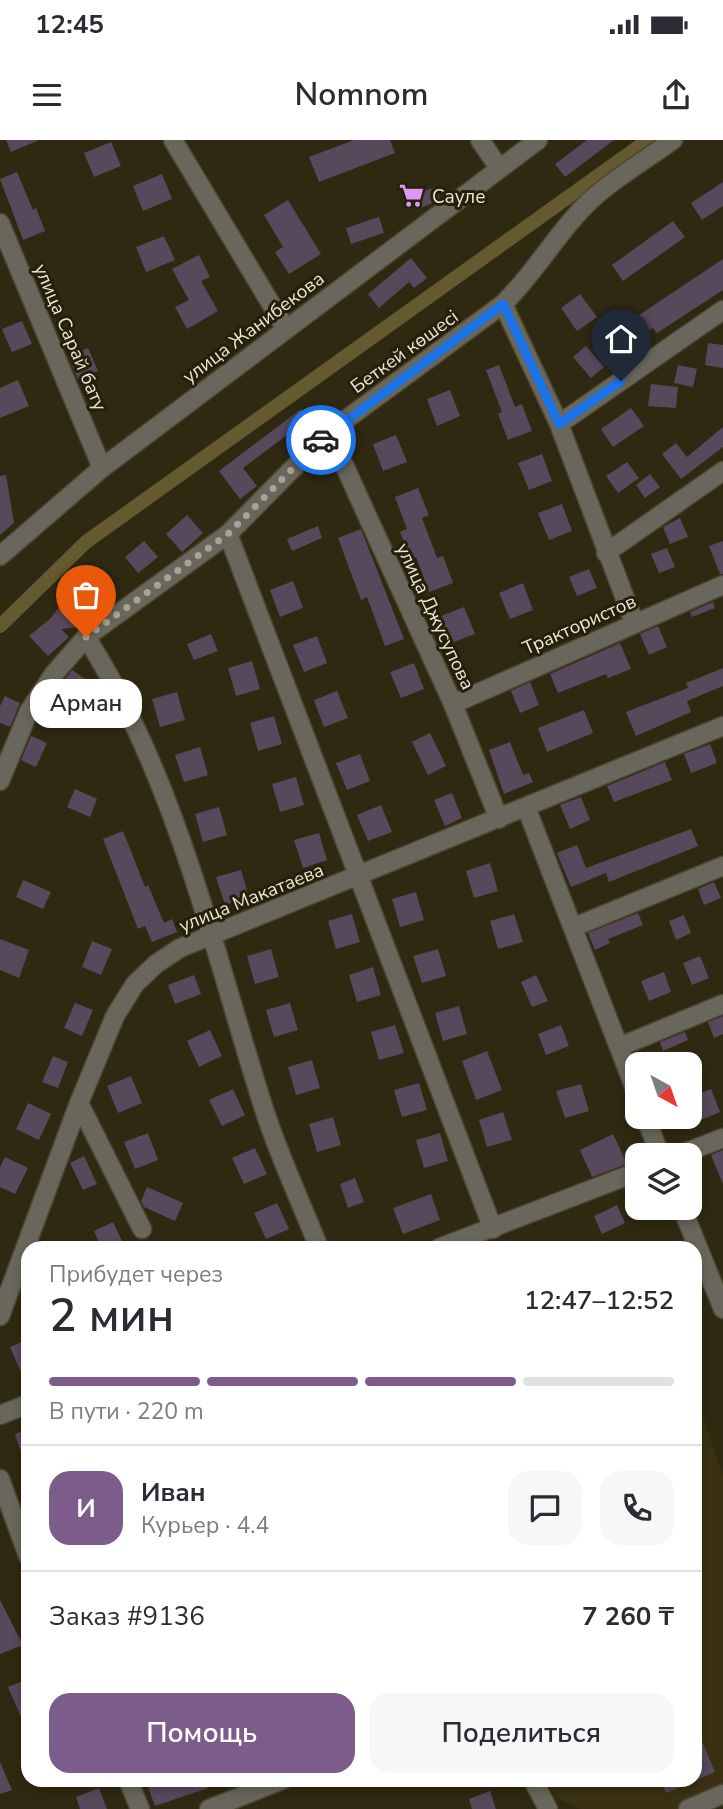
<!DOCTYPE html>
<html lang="ru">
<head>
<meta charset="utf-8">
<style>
	:root { --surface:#fff; --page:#f7f7f7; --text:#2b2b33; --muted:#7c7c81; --line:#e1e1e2; --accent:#7b5c8a }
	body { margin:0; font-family:"Nunito Sans",sans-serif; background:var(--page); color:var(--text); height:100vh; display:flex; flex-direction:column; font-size:26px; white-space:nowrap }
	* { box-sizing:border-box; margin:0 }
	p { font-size:23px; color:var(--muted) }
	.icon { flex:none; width:38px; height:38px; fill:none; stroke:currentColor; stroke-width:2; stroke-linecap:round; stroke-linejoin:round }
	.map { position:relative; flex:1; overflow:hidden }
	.drawer { position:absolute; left:21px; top:1101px; width:681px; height:546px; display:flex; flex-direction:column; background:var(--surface); border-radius:21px; box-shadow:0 4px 10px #0003 }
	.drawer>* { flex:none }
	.needle { width:46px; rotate:140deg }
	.fabs { position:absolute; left:625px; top:912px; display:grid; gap:14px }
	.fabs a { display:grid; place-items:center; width:77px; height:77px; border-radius:14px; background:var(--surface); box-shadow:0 4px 10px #0003; font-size:35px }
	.pin { position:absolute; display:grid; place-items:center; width:60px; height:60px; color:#fff; margin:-72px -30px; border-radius:50% 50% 50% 0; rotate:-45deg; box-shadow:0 0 7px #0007 }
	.pin .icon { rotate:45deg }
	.courier { position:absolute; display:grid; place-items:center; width:70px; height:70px; margin:-35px; border:5px solid #1a73e8; border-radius:50%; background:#fff; color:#222; box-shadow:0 2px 9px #0007 }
	.bubble { position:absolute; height:49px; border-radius:21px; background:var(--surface); box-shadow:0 4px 10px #0003; font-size:23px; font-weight:600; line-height:49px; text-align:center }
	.head em { font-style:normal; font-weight:600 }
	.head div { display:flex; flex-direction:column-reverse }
	.head { display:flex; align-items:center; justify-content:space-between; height:119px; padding:0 28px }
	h1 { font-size:46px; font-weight:600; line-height:52px }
	.bar { display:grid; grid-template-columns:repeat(4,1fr); gap:10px 7px; align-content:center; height:84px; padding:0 28px }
	.bar i { height:9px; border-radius:5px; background:var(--line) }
	.bar .current { background:var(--accent) }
	.bar p { grid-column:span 4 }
	.line { display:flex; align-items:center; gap:18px; padding:0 28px; border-top:2px solid var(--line) }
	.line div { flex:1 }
	.round { display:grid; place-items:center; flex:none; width:74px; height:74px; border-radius:21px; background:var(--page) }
	.action { display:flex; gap:14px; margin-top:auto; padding:14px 28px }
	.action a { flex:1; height:80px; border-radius:21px; background:var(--accent); color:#fff; font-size:28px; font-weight:600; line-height:80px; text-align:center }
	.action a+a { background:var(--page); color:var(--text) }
	.status { display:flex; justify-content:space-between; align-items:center; height:49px; padding:0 35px; background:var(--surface); direction:ltr }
	.status svg { height:19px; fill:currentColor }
	header { display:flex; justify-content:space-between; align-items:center; height:91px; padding:0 28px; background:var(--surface); font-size:32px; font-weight:600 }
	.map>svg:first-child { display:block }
	.built { fill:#393112 }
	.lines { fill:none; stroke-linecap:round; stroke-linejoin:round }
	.canal { stroke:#65592f; stroke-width:14 }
	.building { fill:#57485c }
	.minor-casing { stroke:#4d4732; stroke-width:21 }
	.minor { stroke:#69665b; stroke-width:18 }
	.done { stroke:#a8a493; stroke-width:7; stroke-dasharray:0 12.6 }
	.route { stroke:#1a73e8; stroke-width:9 }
	.labels { text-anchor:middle; stroke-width:6; stroke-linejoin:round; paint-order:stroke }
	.poi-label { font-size:19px; fill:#e9e6d8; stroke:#261f09; text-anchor:start }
	.street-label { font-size:19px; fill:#e9e6d8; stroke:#261f09 }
</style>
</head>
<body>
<div class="status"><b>12:45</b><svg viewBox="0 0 49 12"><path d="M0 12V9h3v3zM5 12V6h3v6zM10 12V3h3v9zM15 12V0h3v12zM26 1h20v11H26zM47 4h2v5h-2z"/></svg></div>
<header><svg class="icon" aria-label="menu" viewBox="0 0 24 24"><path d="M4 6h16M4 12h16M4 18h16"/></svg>Nomnom<svg class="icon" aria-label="share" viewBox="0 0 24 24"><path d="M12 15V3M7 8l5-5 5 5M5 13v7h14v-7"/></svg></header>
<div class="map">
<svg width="723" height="1669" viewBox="0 0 723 1669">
	<rect width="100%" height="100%" fill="#2f2912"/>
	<!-- built -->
	<path class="built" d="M703,1277l20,58v316l-44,18h-98l-25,-11 -11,-18h150v-359z"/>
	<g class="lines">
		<!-- canal -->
		<path class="canal" d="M0,486l86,-84 562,-402"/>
	</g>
	<!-- building -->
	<path class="building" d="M6,0h33l-28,12z
		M354,0h36l5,13 -76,29 -10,-25z
		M587,0h27l-49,37 -10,-13z
		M111,2l10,24 -27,11 -10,-24z
		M17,32l16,38 3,-2 9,23 -22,9 -23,-61z
		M162,34l10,25 -29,12 -10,-25z
		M723,42v24l-21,14 -11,-17z
		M436,47l4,13 -22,9 -4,-15z
		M288,60l33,54 -32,20 -14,-22 8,-5 -19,-32z
		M379,77l5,16 -33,11 -5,-16z
		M673,81l12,16 -62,44 -11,-16z
		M164,96l11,24 -29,12 -10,-25z
		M199,115l11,22 -9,4 17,30 -31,18 -12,-22 14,-7 -17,-31z
		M411,118l16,20 -13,10 -5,-6 -30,26 -11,-14z
		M723,119v31l-66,43 -4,-5 -18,12 -11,-15z
		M580,154l17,23 -20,14 -16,-23z
		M22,181l10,23 -20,8 -10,-23z
		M708,203l15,2v23l-18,-3z
		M586,206l18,21 -13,11 -18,-21z
		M88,208l10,23 -20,8 -10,-23z
		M499,225l16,42 7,-3 10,27 -24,9 -10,-26 4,-2 -16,-42z
		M678,225l19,4 -4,18 -19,-4z
		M18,240l11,26 -29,12v-30z
		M651,244l27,3 -2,21 -28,-2z
		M450,250l10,26 -23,10 -10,-27z
		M631,268l13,18 -31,21 -12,-18z
		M301,269l7,10 -65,49 14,18 -17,13 -21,-28z
		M723,287v20l-42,32 -19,-25 14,-11 11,14z
		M396,295l11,27 -24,9 -10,-27z
		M542,314l10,27 -23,9 -11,-27z
		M627,322l12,16 -21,15 -12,-17z
		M650,334l10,13 -15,11 -9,-13z
		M6,335l8,48 -14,12v-59z
		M418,348l11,27 -7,3 15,40 6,-2 10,27 -24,9 -13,-35 -5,2 -11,-27 7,-3 -12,-32z
		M562,364l10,27 -23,9 -11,-27z
		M187,375l16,18 -21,19 -16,-18z
		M680,378l8,19 -18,7 -7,-17z
		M318,386l4,12 -30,13 -5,-12z
		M361,389l43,110 -19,7 -18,-49 -6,3 -23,-62z
		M144,401l14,16 -20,16 -13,-16z
		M723,401v33h-3l-11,-28z
		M667,408l8,19 -16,6 -8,-19z
		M589,429l8,19 -20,8 -8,-19z
		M293,441l10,27 -23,9 -10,-27z
		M523,443l10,27 -23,9 -11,-26z
		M66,458l25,18 -11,11 -19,2 8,8 -21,19 -19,-20 22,-18z
		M713,462l2,6 -23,9 -2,-5z
		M464,467l11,27 -24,9 -10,-27z
		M658,486l9,21 -18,8 -9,-21z
		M211,494l7,17 -24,9 -7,-16z
		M317,496l10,27 -23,9 -11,-27z
		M620,503l11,26 -23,9 -2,-4 -48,19 -8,-19z
		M252,521l8,28 -24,7 -8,-28z
		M414,523l10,26 -23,9 -11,-26z
		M723,528v18l-36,15 4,11 -55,24 -10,-24 62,-24 -2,-5z
		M72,530l13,9 -14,21 -15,-9z
		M530,542l9,23 -19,8 -9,-22z
		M337,551l11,27 -24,9 -10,-27z
		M177,552l8,28 -25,7 -8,-28z
		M5,556l15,7 -10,24 -10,-4v-17z
		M584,570l9,23 -46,19 -9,-24z
		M274,576l8,28 -24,7 -8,-28z
		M430,593l16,33 -18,9 -16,-33z
		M31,596l16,7 -11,24 -15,-7z
		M510,602l13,33 6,-2 4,9 -29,12 -15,-44z
		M710,604l7,19 -26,10 -7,-19z
		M200,607l8,28 -24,7 -9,-27z
		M360,614l10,27 -23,9 -11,-27z
		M665,622l7,18 -58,22 -7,-16z
		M296,637l8,28 -24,7 -8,-28z
		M75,649l22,10 -7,18 -23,-10z
		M452,653l10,25 -17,8 -11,-26z
		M581,657l9,23 -20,9 -10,-24z
		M381,665l11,27 -24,9 -11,-26z
		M219,667l8,28 -24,7 -8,-28z
		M691,689l7,17 -89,36 -3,-9 -35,14 -14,-34 20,-8 9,23z
		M123,691l22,56 3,-2 16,38 8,-4 5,13 -25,10 -7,-16 -7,3 -35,-90z
		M319,693l8,27 -24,8 -9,-28z
		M490,723l8,28 -24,7 -8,-27z
		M241,730l8,27 -24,8 -9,-28z
		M23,740l28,12 -8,17 -27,-12z
		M714,742l7,16 -17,7 -6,-16z
		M416,752l8,28 -24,7 -8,-28z
		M638,773l5,12 -35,14 2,4 -15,7 -7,-17z
		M352,774l8,28 -24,7 -8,-28z
		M514,774l9,28 -25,7 -8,-28z
		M684,775l7,18 -15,7 -7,-19z
		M0,799l29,11 -10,28 -19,-8z
		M92,801l20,8 -11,26 -19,-8z
		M271,809l8,28 -24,7 -8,-28z
		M438,809l8,27 -24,7 -9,-27z
		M700,816l9,22 -17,7 -9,-22z
		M373,827l8,28 -24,7 -8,-27z
		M664,832l7,20 -22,9 -8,-20z
		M194,835l7,19 -26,10 -7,-19z
		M536,835l12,26 -16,6 -11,-25z
		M75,863l18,7 -11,26 -18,-8z
		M290,863l8,27 -24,7 -8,-27z
		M459,866l8,28 -24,7 -8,-28z
		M723,876v18l-9,4 -6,-16z
		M395,885l9,28 -25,7 -8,-28z
		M561,885l8,21 -23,9 -8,-21z
		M210,890l12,26 -23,11 -12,-26z
		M685,892l3,8 -25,11 -3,-9z
		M487,911l15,39 -26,10 -14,-39z
		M53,916l15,6 -10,26 -16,-6z
		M312,920l8,28 -24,7 -8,-28z
		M131,936l11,27 -24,10 -11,-27z
		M419,943l8,27 -25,7 -8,-27z
		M581,944l8,27 -24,7 -9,-27z
		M233,949l12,26 -23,11 -13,-26z
		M711,949l9,23 -24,10 -6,-25z
		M28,963l23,11 -12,26 -23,-11z
		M503,972l9,28 -25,7 -8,-27z
		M333,977l8,28 -24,7 -8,-28z
		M148,993l10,27 -23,9 -11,-27z
		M440,993l8,28 -24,7 -8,-28z
		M613,994l14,30 -35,13 -12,-27z
		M255,1008l12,26 -23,10 -12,-26z
		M723,1010v34l-12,-29z
		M84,1016l13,28 -14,6 -13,-27z
		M5,1017l23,11 -13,26 -15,-7v-20z
		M355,1038l9,24 -16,6 -8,-24z
		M147,1047l36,16 -8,18 -31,-14 -3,-6z
		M431,1054l9,26 -37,14 -10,-26z
		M277,1063l12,26 -23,10 -12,-26z
		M617,1065l8,18 -23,11 -8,-18z
		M113,1082l10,21 -11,5h-11l-7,-17z
		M28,1199v49l-18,-41z
		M28,1289v37l-2,1 -11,-33z
		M0,1460l23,45 -23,9z
		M28,1539v54l-20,-46z
		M695,1585l20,47 -49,21 -5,-13h34z
		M0,1622l12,28 -12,4z
		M167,1640h38l3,8 -53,18 -7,-19z
		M99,1648l8,21h-27l-4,-12z
		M490,1651l6,18h-24l-3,-10z"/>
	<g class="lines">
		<defs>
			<path id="minor" d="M173,0l113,189
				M480,0l19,28
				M0,83l102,245
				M503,164l56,120 75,198
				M559,284l164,-114
				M329,292l124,272 46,115
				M228,394l265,695
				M606,413l117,-82
				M0,416l102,-88 436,-328
				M86,497c91,143 127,312 178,472 15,47 37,93 55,139
				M453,564l270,-119
				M0,641l29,-70 24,-36 33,-38 142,-103 101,-102 174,-128c34,-33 56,-75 91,-107 24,-21 53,-38 79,-57
				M526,667l111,287
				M574,787l149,-61
				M619,907l104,-43
				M79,963l63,126
				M645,976l15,39
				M679,1015l44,-17
				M682,1068l41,101
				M439,1108l198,-76
				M0,1176l79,-213 36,-87 20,-32 21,-20 24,-16 543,-222
				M0,1275l28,-11
				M0,1339l28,77
				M128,1640l12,29
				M533,1640l15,29
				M209,1669l73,-29
				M688,1669l35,-15"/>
		</defs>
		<!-- minor casing -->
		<use href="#minor" class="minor-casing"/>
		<!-- minor -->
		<use href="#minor" class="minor"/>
	</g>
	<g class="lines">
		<!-- done -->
		<path class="done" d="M86,497l142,-103 93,-94"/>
		<!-- route -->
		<path class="route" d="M321,300l182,-136 56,120 62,-43"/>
	</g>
	<!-- icons -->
	<defs>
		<symbol id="supermarket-bare" viewBox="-9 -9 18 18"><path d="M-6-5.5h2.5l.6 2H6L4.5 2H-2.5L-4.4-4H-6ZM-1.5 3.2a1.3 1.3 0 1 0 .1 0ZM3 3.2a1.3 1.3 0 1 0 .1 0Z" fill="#dc99f4" stroke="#261f09" stroke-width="2.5" paint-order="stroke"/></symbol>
	</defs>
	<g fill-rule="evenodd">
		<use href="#supermarket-bare" x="394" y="38" width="35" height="35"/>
	</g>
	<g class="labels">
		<!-- poi labels -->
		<g class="poi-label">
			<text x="432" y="63">Сауле</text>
		</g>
		<!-- street labels -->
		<g class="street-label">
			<text transform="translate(253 187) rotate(-37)" y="7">улица Жанибекова</text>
			<text transform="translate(71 197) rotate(67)" y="7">улица Сарай бату</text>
			<text transform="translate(404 211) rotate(-36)" y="7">Беткей көшесі</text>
			<text transform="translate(436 476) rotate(65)" y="7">улица Джусупова</text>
			<text transform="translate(579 484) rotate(-24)" y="7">Трактористов</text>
			<text transform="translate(251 757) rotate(-22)" y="7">улица Макатаева</text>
		</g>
	</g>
</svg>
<div class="fabs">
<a><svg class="needle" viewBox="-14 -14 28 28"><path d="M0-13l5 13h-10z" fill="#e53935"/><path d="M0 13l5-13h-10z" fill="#7c7c81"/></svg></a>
<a><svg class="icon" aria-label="layers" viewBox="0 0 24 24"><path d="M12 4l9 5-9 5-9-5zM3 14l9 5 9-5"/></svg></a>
</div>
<div class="pin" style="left:86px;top:497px;background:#ea580c"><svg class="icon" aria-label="bag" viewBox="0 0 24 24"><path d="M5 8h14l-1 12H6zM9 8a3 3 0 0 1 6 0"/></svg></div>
<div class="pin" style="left:621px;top:241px;background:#1f2937"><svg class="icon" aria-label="home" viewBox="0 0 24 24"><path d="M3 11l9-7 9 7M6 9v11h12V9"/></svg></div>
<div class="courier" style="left:321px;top:300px"><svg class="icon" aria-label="car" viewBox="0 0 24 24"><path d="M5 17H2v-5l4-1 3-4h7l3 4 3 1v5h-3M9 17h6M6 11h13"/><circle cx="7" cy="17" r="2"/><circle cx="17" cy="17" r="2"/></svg></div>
<div class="bubble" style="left:30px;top:539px;width:112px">Арман</div>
<section class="drawer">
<div class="head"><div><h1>2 мин</h1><p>Прибудет через</p></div><em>12:47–12:52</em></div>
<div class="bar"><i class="current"></i><i class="current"></i><i class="current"></i><i></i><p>В пути · 220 m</p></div>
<div class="line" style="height:126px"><b class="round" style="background:var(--accent);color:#fff">И</b><div><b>Иван</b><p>Курьер · 4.4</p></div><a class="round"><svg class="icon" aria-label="chat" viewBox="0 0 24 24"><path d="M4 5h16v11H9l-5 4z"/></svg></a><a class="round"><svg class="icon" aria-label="phone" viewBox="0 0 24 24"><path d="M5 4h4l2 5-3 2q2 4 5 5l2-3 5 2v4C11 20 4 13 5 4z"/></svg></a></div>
<div class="line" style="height:91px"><div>Заказ #9136</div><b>7 260 ₸</b></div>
<div class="action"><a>Помощь</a><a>Поделиться</a></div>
</section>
</div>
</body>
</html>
